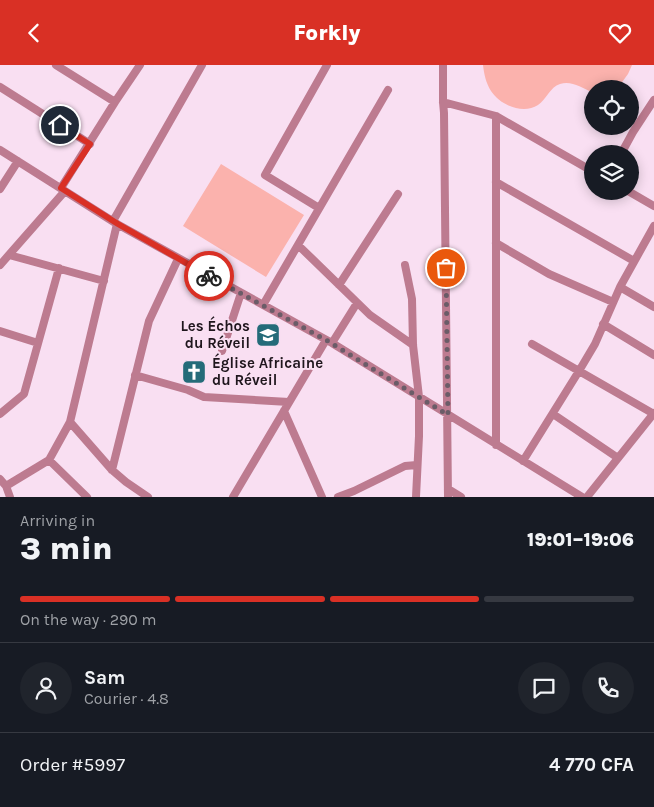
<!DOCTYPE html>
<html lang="en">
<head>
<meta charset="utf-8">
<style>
	:root { --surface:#171b24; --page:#20242c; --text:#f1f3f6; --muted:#9ea1a6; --line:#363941; --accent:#d93025 }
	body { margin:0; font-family:Karla,sans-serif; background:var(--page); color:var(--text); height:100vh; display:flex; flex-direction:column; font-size:19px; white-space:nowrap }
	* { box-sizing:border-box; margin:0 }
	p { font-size:16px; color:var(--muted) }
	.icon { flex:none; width:28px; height:28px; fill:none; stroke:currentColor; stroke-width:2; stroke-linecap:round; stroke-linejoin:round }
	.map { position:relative; height:432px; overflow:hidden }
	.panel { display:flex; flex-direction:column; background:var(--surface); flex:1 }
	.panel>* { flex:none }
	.controls { position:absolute; left:584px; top:15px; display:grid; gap:10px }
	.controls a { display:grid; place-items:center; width:55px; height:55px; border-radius:50%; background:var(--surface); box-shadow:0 2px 12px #0003; font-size:25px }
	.pin { position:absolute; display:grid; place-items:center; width:42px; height:42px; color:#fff; margin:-21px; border:2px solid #fff; border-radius:50%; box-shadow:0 1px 5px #0007 }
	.courier { position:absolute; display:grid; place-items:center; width:50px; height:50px; margin:-25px; border:4px solid #d93025; border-radius:50%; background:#fff; color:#222; box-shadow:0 1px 6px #0007 }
	.headline em { font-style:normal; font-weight:800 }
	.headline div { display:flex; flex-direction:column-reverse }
	.headline { display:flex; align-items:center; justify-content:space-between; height:85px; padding:0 20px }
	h1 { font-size:32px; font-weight:800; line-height:38px }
	.bar { display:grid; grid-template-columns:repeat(4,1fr); gap:8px 5px; align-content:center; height:60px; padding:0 20px }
	.bar i { height:6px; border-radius:4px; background:var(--line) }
	.bar .current { background:var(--accent) }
	.bar p { grid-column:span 4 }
	.line { display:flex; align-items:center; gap:12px; padding:0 20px; border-top:1px solid var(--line) }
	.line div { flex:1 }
	.round { display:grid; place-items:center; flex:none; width:52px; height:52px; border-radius:26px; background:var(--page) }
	header { display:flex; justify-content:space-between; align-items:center; height:65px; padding:0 20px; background:var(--accent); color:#fff; font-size:22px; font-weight:800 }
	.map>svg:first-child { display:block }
	.green { fill:#fbb2ad }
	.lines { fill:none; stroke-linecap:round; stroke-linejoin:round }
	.minor { stroke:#bd7b90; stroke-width:8 }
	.done { stroke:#6b5c68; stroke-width:5; stroke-dasharray:0 9 }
	.route { stroke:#d93025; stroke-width:6 }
	.labels { text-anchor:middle; stroke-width:4; stroke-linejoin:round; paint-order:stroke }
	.poi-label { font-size:15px; font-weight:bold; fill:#1f161d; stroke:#f9dff2; text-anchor:end }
</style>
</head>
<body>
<header><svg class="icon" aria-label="back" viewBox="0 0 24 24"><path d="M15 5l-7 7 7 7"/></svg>Forkly<svg class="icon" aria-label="heart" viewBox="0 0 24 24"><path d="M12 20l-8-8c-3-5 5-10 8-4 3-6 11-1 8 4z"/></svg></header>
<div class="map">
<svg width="654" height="432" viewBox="0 0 654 432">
	<rect width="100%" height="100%" fill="#f9dff2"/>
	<!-- green -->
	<path class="green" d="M483,0h149l-4,9 -11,15h-25v3c-10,-4 -21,-12 -32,-8 -10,3 -14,16 -22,21 -15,10 -38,0 -47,-14 -5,-8 -7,-17 -8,-26z
		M221,99l83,51 -38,62 -83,-51z"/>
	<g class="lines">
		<!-- minor -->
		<path class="minor" d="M56,0l59,37
			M443,0v37l1,11 4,384
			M0,22l90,57
			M443,37l53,14 96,55
			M496,51v329
			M0,85l117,74 215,119 250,154
			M621,89l12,-22 21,-32
			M496,117l138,79
			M61,123l54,-86 25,-37
			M0,124l18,-28
			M628,126l26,15
			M319,143l-54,-33 62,-110
			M113,156l89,-156
			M496,178l53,31 64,28
			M298,180l72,70 43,30
			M9,190l95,26
			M0,200l65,-74
			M405,200l7,34 1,46 6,52v39l-3,61
			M339,220l59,-91
			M620,222l34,20
			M263,240l125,-215
			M603,259l51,31
			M0,266l38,12
			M332,278l25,-40
			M532,279l122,70
			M222,286l19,-58
			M135,310l53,15 16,7 85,5
			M284,346l38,86
			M0,349l24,-20 35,-126
			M553,349l65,44
			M70,357l42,48 14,12 22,15
			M49,395l38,37
			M523,396l56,-90 16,-27 25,-57 34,-61
			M112,405l37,-149 29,-62
			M0,414l6,7 4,11
			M6,421l43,-26 21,-38 47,-198
			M448,424l13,8
			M233,432l93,-157
			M338,432l16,-6 51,-25 12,-1
			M587,432l67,-84"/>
	</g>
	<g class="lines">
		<!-- done -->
		<path class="done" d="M209,211l117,64 122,75 -2,-147"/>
		<!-- route -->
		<path class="route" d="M60,60l30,19 -29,44 57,36 91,52"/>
	</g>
	<!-- icons -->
	<defs>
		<symbol id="school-square" viewBox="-11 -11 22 22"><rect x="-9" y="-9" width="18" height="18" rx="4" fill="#246b79" stroke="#f9dff2"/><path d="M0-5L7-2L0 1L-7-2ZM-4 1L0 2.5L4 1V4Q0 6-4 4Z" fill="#fff"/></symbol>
		<symbol id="church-square" viewBox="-11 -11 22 22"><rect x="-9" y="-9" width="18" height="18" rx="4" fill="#246b79" stroke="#f9dff2"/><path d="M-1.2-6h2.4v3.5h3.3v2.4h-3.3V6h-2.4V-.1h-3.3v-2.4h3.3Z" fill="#fff"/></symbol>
	</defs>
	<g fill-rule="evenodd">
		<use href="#school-square" x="254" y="256" width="28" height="28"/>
		<use href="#church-square" x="180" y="293" width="28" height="28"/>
	</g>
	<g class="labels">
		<!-- poi labels -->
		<g class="poi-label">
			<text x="250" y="266">Les Échos<tspan x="250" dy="17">du Réveil</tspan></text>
			<text x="212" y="303" text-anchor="start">Église Africaine<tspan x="212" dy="17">du Réveil</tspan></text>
		</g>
	</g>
</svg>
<div class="controls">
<a><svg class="icon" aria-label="locate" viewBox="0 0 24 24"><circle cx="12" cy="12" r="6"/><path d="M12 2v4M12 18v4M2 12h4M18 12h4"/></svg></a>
<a><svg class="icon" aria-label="layers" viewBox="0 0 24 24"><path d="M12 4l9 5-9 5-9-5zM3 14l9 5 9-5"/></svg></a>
</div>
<div class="pin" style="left:446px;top:203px;background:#ea580c"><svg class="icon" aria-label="bag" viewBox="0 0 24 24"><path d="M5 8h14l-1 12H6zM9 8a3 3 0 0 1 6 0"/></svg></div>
<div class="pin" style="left:60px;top:60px;background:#1f2937"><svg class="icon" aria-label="home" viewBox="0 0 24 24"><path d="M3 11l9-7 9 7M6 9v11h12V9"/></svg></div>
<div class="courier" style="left:209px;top:211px"><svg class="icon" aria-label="bike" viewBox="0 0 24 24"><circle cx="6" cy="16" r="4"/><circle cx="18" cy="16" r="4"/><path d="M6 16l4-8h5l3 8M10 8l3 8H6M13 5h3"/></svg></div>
</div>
<section class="panel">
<div class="headline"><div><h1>3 min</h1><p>Arriving in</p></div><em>19:01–19:06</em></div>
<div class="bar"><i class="current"></i><i class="current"></i><i class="current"></i><i></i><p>On the way · 290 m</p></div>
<div class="line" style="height:90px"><a class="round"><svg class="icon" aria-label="person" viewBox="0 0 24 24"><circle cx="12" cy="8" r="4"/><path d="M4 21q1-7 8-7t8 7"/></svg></a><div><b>Sam</b><p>Courier · 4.8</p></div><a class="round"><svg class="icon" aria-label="chat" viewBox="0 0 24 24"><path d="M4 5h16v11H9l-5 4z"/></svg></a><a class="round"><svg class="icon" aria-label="phone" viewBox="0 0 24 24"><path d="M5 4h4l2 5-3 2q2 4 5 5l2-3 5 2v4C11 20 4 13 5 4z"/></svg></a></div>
<div class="line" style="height:65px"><div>Order #5997</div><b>4 770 CFA</b></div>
</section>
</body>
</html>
